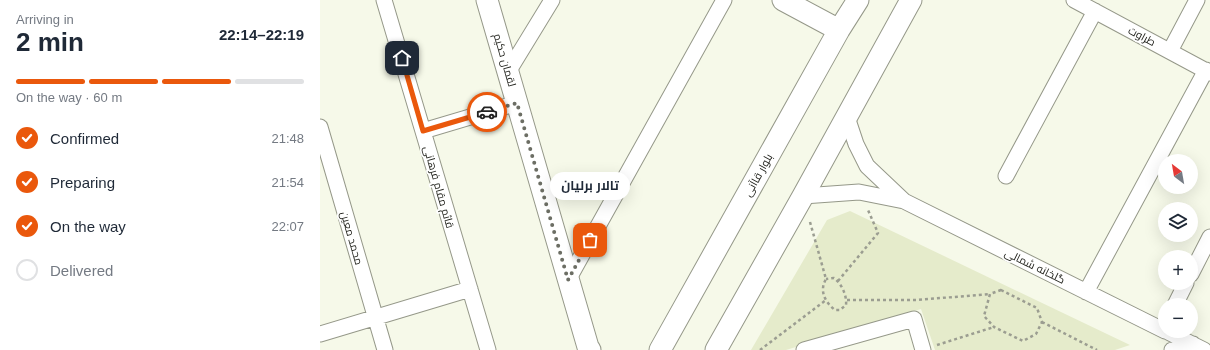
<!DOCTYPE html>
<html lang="en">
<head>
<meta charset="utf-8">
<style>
	:root { --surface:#fff; --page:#f2f2f3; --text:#1f2937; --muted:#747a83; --line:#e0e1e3; --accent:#ea580c }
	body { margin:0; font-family:Arial,Cairo,sans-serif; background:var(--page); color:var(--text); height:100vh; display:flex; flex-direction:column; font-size:15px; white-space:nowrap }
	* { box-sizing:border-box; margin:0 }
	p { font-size:13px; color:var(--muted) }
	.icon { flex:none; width:22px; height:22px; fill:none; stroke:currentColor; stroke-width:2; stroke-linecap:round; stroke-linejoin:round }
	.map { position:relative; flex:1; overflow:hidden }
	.drawer { display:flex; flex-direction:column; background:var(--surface); width:320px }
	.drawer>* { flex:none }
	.needle { width:26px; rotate:329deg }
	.fabs { position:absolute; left:838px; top:154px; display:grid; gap:8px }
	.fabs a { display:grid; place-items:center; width:40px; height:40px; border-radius:50%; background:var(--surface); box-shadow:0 4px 16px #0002; font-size:20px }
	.pin { position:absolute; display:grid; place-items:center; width:34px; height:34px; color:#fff; margin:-17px; border-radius:8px; box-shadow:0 2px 6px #0006 }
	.courier { position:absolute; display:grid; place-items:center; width:40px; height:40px; margin:-20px; border:3px solid #ea580c; border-radius:50%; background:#fff; color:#222; box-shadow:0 1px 5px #0007 }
	.bubble { position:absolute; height:28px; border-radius:14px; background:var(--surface); box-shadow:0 4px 16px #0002; font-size:13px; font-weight:700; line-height:28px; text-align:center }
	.head em { font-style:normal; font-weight:700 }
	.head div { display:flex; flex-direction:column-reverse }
	.head { display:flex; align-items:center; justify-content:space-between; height:68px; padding:0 16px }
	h1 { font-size:26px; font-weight:700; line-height:30px }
	.bar { display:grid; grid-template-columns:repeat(4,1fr); gap:6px 4px; align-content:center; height:48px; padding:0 16px }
	.bar i { height:5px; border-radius:3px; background:var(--line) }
	.bar .current { background:var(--accent) }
	.bar p { grid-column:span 4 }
	ol { padding:0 16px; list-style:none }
	li { display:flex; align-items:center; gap:12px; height:44px }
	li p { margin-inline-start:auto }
	li .icon { padding:4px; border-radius:50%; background:var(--accent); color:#fff; stroke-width:4 }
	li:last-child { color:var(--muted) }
	li i { width:22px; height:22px; border:2px solid var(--line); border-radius:50% }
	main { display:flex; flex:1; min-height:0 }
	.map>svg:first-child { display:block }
	.green { fill:#e5ebcb }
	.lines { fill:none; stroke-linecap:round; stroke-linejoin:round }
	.street-casing { stroke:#959889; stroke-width:17 }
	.secondary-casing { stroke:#959889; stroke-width:23 }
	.path { stroke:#9b9d91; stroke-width:2.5; stroke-dasharray:3 3; stroke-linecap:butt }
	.street { stroke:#fff; stroke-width:15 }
	.secondary { stroke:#fff; stroke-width:21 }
	.done { stroke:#6c6e64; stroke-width:4; stroke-dasharray:0 7.2 }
	.route { stroke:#ea580c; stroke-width:5 }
	.labels { text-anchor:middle; stroke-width:3.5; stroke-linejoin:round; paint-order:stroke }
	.street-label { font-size:11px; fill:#22231d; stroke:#fff }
</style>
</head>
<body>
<main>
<section class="drawer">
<div class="head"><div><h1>2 min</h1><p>Arriving in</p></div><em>22:14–22:19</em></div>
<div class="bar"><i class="current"></i><i class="current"></i><i class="current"></i><i></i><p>On the way · 60 m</p></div>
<ol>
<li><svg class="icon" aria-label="check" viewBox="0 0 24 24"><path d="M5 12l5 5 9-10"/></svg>Confirmed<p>21:48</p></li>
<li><svg class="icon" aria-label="check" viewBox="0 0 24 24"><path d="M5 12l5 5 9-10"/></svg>Preparing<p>21:54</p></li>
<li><svg class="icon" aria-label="check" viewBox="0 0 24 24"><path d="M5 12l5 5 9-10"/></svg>On the way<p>22:07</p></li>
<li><i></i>Delivered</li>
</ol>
</section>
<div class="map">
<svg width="890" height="350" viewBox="0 0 890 350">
	<rect width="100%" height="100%" fill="#f6f9e9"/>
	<!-- green -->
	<path class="green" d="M530,211l280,134 -15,5h-180l-14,-41 -135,41h-35l76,-130z"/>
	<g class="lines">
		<defs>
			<path id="street" d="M64,0l104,350
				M754,0l136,73
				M850,51l27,-51
				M188,72l44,-72
				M0,127l65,223
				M103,131l94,-28
				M686,176l89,-165
				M483,196l56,-4 45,9 -37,-35 -11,-22 -9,-27
				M584,201l261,130
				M871,274l19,-37
				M248,280l156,-280
				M766,292l120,-222
				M855,305l11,-22
				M846,331l38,19
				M0,334l150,-45
				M484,350l110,-31 9,31
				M852,350l21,-6"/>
			<path id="secondary" d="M167,0l101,347 2,3
				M463,0l56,30
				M340,350l179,-320 19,-30
				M396,350l87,-154 108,-196"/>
		</defs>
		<!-- street casing -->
		<use href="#street" class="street-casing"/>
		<!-- secondary casing -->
		<use href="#secondary" class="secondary-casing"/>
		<!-- path -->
		<path class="path" d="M490,222l16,57c-7,12 -1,23 9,31h5l6,-5c1,-9 -4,-21 -12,-27l-8,1
			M518,281l40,-48 -10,-23
			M681,290l36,18 5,14 -6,12 -13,7 -29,-14 -10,-11 6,-22z
			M527,300h70l73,-6
			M722,322l55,28
			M617,345l57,-18
			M440,350l66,-50"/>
		<!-- street -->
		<use href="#street" class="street"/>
		<!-- secondary -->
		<use href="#secondary" class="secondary"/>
	</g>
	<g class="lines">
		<!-- done -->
		<path class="done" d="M167,112l30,-9 51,177 22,-40"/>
		<!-- route -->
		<path class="route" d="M82,58l21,73 64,-19"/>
	</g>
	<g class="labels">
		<!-- street labels -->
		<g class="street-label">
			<text transform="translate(822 36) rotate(28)" y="4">طراوت</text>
			<text transform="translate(185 60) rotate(74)" y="4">لقمان حکیم</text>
			<text transform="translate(438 175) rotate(-61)" y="4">بلوار قاآنی</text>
			<text transform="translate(119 187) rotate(74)" y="4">قائم مقام فرهانی</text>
			<text transform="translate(32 238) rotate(74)" y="4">محمد معین</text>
			<text transform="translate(715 266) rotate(26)" y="4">گلخانه شمالی</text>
		</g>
	</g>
</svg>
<div class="fabs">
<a><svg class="needle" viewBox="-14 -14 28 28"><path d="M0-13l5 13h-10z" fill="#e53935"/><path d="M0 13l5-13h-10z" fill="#747a83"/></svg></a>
<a><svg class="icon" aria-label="layers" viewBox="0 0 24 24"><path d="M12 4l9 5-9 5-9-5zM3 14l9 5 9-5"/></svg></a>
<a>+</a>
<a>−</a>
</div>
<div class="pin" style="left:270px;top:240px;background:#ea580c"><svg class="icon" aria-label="bag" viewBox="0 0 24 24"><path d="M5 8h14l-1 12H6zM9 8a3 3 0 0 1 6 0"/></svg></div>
<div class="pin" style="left:82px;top:58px;background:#1f2937"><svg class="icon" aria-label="home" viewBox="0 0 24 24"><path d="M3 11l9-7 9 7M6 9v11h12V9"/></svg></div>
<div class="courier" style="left:167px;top:112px"><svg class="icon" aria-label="car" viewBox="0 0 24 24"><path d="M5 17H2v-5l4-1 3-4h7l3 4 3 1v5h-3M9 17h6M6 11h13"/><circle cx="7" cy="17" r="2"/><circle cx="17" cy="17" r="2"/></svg></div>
<div class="bubble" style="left:230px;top:172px;width:80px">تالار برلیان</div>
</div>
</main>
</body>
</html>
